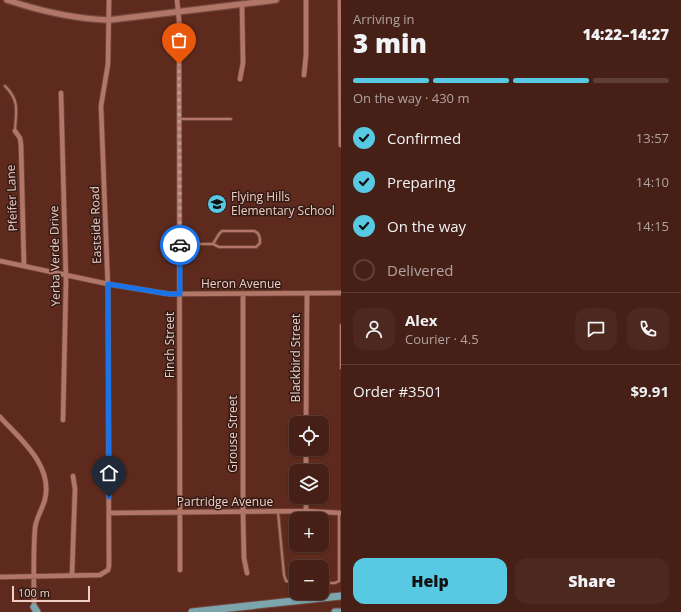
<!DOCTYPE html>
<html lang="en">
<head>
<meta charset="utf-8">
<style>
	:root { --surface:#462016; --page:#4d281f; --text:#f1f3f6; --muted:#b0a3a1; --line:#5e3e35; --accent:#58c9e3 }
	body { margin:0; font-family:"Open Sans",sans-serif; background:var(--page); color:var(--text); height:100vh; display:flex; flex-direction:column; font-size:15px; white-space:nowrap }
	* { box-sizing:border-box; margin:0 }
	p { font-size:13px; color:var(--muted) }
	.icon { flex:none; width:22px; height:22px; fill:none; stroke:currentColor; stroke-width:2; stroke-linecap:round; stroke-linejoin:round }
	.map { position:relative; flex:1; overflow:hidden }
	.side { display:flex; flex-direction:column; background:var(--surface); width:340px }
	.side>* { flex:none }
	.buttons { position:absolute; left:289px; top:416px; display:grid; gap:8px }
	.buttons a { display:grid; place-items:center; width:40px; height:40px; border-radius:8px; background:var(--surface); box-shadow:0 1px 3px #0004,0 0 0 1px var(--line); font-size:20px }
	.scale { position:absolute; left:12px; bottom:10px; width:78px; box-sizing:border-box; padding-left:4px; border:2px solid #efcec5; border-top:0; font-size:11px; line-height:14px; white-space:nowrap; color:#efcec5; -webkit-text-stroke:3px #331b15; paint-order:stroke }
	.pin { position:absolute; display:grid; place-items:center; width:34px; height:34px; color:#fff; margin:-41px -17px; border-radius:50% 50% 50% 0; rotate:-45deg; box-shadow:0 0 4px #0007 }
	.pin .icon { rotate:45deg }
	.courier { position:absolute; display:grid; place-items:center; width:40px; height:40px; margin:-20px; border:3px solid #1a73e8; border-radius:50%; background:#fff; color:#222; box-shadow:0 1px 5px #0007 }
	.summary em { font-style:normal; font-weight:800 }
	.summary div { display:flex; flex-direction:column-reverse }
	.summary { display:flex; align-items:center; justify-content:space-between; height:68px; padding:0 12px }
	h1 { font-size:26px; font-weight:800; line-height:30px }
	.bar { display:grid; grid-template-columns:repeat(4,1fr); gap:6px 4px; align-content:center; height:48px; padding:0 12px }
	.bar i { height:5px; border-radius:3px; background:var(--line) }
	.bar .selected { background:var(--accent) }
	.bar p { grid-column:span 4 }
	.line { display:flex; align-items:center; gap:10px; padding:0 12px; border-top:1px solid var(--line) }
	.line div { flex:1 }
	.round { display:grid; place-items:center; flex:none; width:42px; height:42px; border-radius:12px; background:var(--page) }
	ol { padding:0 12px; list-style:none }
	li { display:flex; align-items:center; gap:12px; height:44px }
	li p { margin-inline-start:auto }
	li .icon { padding:4px; border-radius:50%; background:var(--accent); color:#111; stroke-width:4 }
	li:last-child { color:var(--muted) }
	li i { width:22px; height:22px; border:2px solid var(--line); border-radius:50% }
	.action { display:flex; gap:8px; margin-top:auto; padding:8px 12px }
	.action a { flex:1; height:46px; border-radius:12px; background:var(--accent); color:#111; font-size:16px; font-weight:800; line-height:46px; text-align:center }
	.action a+a { background:var(--page); color:var(--text) }
	main { display:flex; flex:1; min-height:0 }
	.map>svg:first-child { display:block }
	.lines { fill:none; stroke-linecap:round; stroke-linejoin:round }
	.service-casing { stroke:#74483e; stroke-width:4 }
	.minor-casing { stroke:#74483e; stroke-width:6 }
	.tertiary-casing { stroke:#74483e; stroke-width:8 }
	.primary-casing { stroke:#74483e; stroke-width:9 }
	.service { stroke:#b17667; stroke-width:2 }
	.minor { stroke:#b17667; stroke-width:4.5 }
	.tertiary { stroke:#b17667; stroke-width:5.5 }
	.primary { stroke:#7ca5ae; stroke-width:7 }
	.done { stroke:#bc958a; stroke-width:4; stroke-dasharray:0 7.2 }
	.route { stroke:#1a73e8; stroke-width:5 }
	.labels { text-anchor:middle; stroke-width:3; stroke-linejoin:round; paint-order:stroke }
	.poi-label { font-size:12px; fill:#efcec5; stroke:#331b15; text-anchor:start }
	.street-label { font-size:12px; fill:#efcec5; stroke:#331b15 }
</style>
</head>
<body>
<main>
<div class="map">
<svg width="341" height="612" viewBox="0 0 341 612">
	<rect width="100%" height="100%" fill="#5d2a1d"/>
	<g class="lines">
		<defs>
			<path id="service" d="M5,86c15,15 11,25 10,44
				M180,119h51
				M180,244h33l6,3h37l4,-4c0,-5 0,-10 -6,-12h-32l-3,3 -6,10
				M341,325v43
				M278,512l6,63 2,6 10,2
				M312,566v1
				M322,583h13l4,-2v-67"/>
			<path id="minor" d="M177,0l2,20 1,550
				M340,0l1,145
				M304,75l2,-20v-55
				M240,79l3,-16 -1,-58
				M61,93l5,188 -3,139
				M15,131l5,7 1,7 3,121
				M0,261l108,23 61,10 172,-1
				M243,294v219l1,45 3,15
				M0,417c20,22 53,48 45,82 -2,9 -9,19 -10,29 -2,26 -1,53 -1,79
				M306,423l1,-130
				M306,471v-22
				M306,511v-14
				M109,513l197,-2 35,2
				M72,575l3,-86 -2,-13
				M1,577l99,-2 8,-5 1,-4 -1,-277 -7,-183 7,-42 1,-64"/>
			<path id="tertiary" d="M7,0c33,11 67,19 102,20l167,-20"/>
			<path id="primary" d="M34,607l3,5
				M192,612l149,-16
				M335,612h6"/>
		</defs>
		<!-- service casing -->
		<use href="#service" class="service-casing"/>
		<!-- minor casing -->
		<use href="#minor" class="minor-casing"/>
		<!-- tertiary casing -->
		<use href="#tertiary" class="tertiary-casing"/>
		<!-- primary casing -->
		<use href="#primary" class="primary-casing"/>
		<!-- service -->
		<use href="#service" class="service"/>
		<!-- minor -->
		<use href="#minor" class="minor"/>
		<!-- tertiary -->
		<use href="#tertiary" class="tertiary"/>
		<!-- primary -->
		<use href="#primary" class="primary"/>
	</g>
	<g class="lines">
		<!-- done -->
		<path class="done" d="M179,64l1,181"/>
		<!-- route -->
		<path class="route" d="M109,497l-1,-213 61,10h11v-49"/>
	</g>
	<!-- icons -->
	<defs>
		<symbol id="school-disc" viewBox="-11 -11 22 22"><circle r="9.5" fill="#58c9e3" stroke="#331b15"/><path d="M0-5L7-2L0 1L-7-2ZM-4 1L0 2.5L4 1V4Q0 6-4 4Z" fill="#111"/></symbol>
	</defs>
	<g fill-rule="evenodd">
		<use href="#school-disc" x="206" y="193" width="22" height="22"/>
	</g>
	<g class="labels">
		<!-- poi labels -->
		<g class="poi-label">
			<text x="231" y="201">Flying Hills<tspan x="231" dy="14">Elementary School</tspan></text>
		</g>
		<!-- street labels -->
		<g class="street-label">
			<text transform="translate(12 198) rotate(-92)" y="4">Pfeifer Lane</text>
			<text transform="translate(96 225) rotate(-92)" y="4">Eastside Road</text>
			<text transform="translate(55 256) rotate(-91)" y="4">Yerba Verde Drive</text>
			<text x="241" y="288">Heron Avenue</text>
			<text transform="translate(170 345) rotate(-90)" y="4">Finch Street</text>
			<text transform="translate(296 358) rotate(-90)" y="4">Blackbird Street</text>
			<text transform="translate(233 434) rotate(-90)" y="4">Grouse Street</text>
			<text x="225" y="506">Partridge Avenue</text>
		</g>
	</g>
</svg>
<div class="buttons">
<a><svg class="icon" aria-label="locate" viewBox="0 0 24 24"><circle cx="12" cy="12" r="6"/><path d="M12 2v4M12 18v4M2 12h4M18 12h4"/></svg></a>
<a><svg class="icon" aria-label="layers" viewBox="0 0 24 24"><path d="M12 4l9 5-9 5-9-5zM3 14l9 5 9-5"/></svg></a>
<a>+</a>
<a>−</a>
</div>
<div class="scale">100 m</div>
<div class="pin" style="left:179px;top:64px;background:#ea580c"><svg class="icon" aria-label="bag" viewBox="0 0 24 24"><path d="M5 8h14l-1 12H6zM9 8a3 3 0 0 1 6 0"/></svg></div>
<div class="pin" style="left:109px;top:497px;background:#1f2937"><svg class="icon" aria-label="home" viewBox="0 0 24 24"><path d="M3 11l9-7 9 7M6 9v11h12V9"/></svg></div>
<div class="courier" style="left:180px;top:245px"><svg class="icon" aria-label="car" viewBox="0 0 24 24"><path d="M5 17H2v-5l4-1 3-4h7l3 4 3 1v5h-3M9 17h6M6 11h13"/><circle cx="7" cy="17" r="2"/><circle cx="17" cy="17" r="2"/></svg></div>
</div>
<section class="side">
<div class="summary"><div><h1>3 min</h1><p>Arriving in</p></div><em>14:22–14:27</em></div>
<div class="bar"><i class="selected"></i><i class="selected"></i><i class="selected"></i><i></i><p>On the way · 430 m</p></div>
<ol>
<li><svg class="icon" aria-label="check" viewBox="0 0 24 24"><path d="M5 12l5 5 9-10"/></svg>Confirmed<p>13:57</p></li>
<li><svg class="icon" aria-label="check" viewBox="0 0 24 24"><path d="M5 12l5 5 9-10"/></svg>Preparing<p>14:10</p></li>
<li><svg class="icon" aria-label="check" viewBox="0 0 24 24"><path d="M5 12l5 5 9-10"/></svg>On the way<p>14:15</p></li>
<li><i></i>Delivered</li>
</ol>
<div class="line" style="height:72px"><a class="round"><svg class="icon" aria-label="person" viewBox="0 0 24 24"><circle cx="12" cy="8" r="4"/><path d="M4 21q1-7 8-7t8 7"/></svg></a><div><b>Alex</b><p>Courier · 4.5</p></div><a class="round"><svg class="icon" aria-label="chat" viewBox="0 0 24 24"><path d="M4 5h16v11H9l-5 4z"/></svg></a><a class="round"><svg class="icon" aria-label="phone" viewBox="0 0 24 24"><path d="M5 4h4l2 5-3 2q2 4 5 5l2-3 5 2v4C11 20 4 13 5 4z"/></svg></a></div>
<div class="line" style="height:52px"><div>Order #3501</div><b>$9.91</b></div>
<div class="action"><a>Help</a><a>Share</a></div>
</section>
</main>
</body>
</html>
